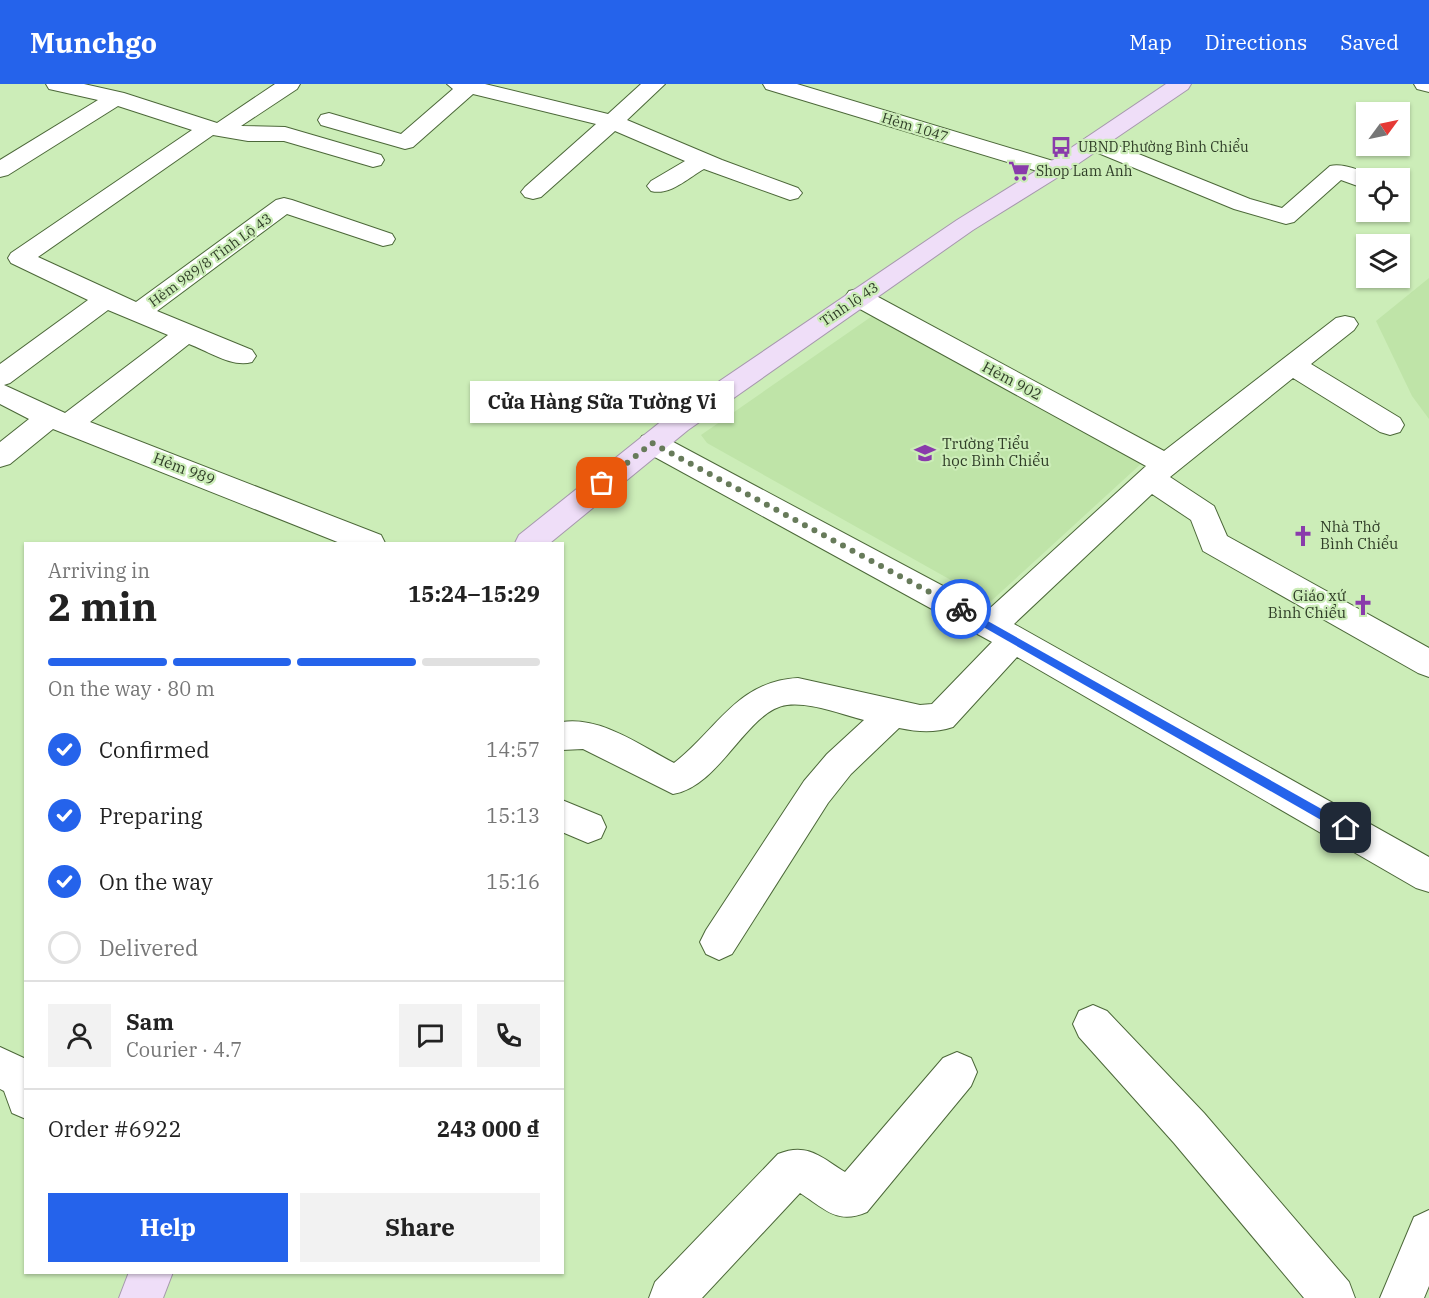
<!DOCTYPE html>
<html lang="en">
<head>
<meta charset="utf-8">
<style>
	:root { --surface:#fff; --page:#f2f2f2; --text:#222; --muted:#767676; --line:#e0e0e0; --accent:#2563eb }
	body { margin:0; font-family:"IBM Plex Serif",serif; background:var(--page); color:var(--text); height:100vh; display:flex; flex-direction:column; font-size:22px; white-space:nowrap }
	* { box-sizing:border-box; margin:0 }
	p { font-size:20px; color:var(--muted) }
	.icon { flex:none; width:33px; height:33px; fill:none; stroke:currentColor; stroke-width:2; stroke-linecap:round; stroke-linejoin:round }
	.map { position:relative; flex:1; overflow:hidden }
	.details { position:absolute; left:24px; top:458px; width:540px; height:732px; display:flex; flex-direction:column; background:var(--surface); border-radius:0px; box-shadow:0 2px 4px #0004 }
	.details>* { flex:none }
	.needle { width:39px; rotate:57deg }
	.buttons { position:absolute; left:1356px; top:18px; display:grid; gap:12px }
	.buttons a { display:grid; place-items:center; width:54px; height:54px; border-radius:0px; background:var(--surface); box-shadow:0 2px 4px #0004; font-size:30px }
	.pin { position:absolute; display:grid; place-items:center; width:51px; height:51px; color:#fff; margin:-26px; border-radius:12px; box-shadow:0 3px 9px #0006 }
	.courier { position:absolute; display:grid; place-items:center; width:60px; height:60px; margin:-30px; border:4px solid #2563eb; border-radius:50%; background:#fff; color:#222; box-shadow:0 2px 8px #0007 }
	.bubble { position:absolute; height:42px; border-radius:0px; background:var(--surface); box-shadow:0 2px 4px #0004; font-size:20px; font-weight:700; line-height:42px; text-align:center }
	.overview em { font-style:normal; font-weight:700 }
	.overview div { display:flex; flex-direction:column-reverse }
	.overview { display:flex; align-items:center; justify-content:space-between; height:102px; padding:0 24px }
	h1 { font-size:39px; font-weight:700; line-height:45px }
	.bar { display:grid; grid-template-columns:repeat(4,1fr); gap:9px 6px; align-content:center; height:72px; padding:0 24px }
	.bar i { height:8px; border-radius:4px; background:var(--line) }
	.bar .on { background:var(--accent) }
	.bar p { grid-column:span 4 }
	.line { display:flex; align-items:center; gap:15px; padding:0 24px; border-top:2px solid var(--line) }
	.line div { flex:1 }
	.round { display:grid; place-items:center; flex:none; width:63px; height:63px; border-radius:0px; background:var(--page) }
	ol { padding:0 24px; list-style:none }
	li { display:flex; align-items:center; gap:18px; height:66px }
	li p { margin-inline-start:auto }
	li .icon { padding:6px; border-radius:50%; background:var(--accent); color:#fff; stroke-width:4 }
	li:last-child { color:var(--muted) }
	li i { width:33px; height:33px; border:3px solid var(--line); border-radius:50% }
	.cta { display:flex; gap:12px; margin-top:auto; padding:12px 24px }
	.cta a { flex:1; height:69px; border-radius:0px; background:var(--accent); color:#fff; font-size:24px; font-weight:700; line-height:69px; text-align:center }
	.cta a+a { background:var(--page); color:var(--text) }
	header { display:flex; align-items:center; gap:36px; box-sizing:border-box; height:84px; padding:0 30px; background:var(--accent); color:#fff }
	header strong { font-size:28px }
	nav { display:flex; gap:33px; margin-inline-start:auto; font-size:21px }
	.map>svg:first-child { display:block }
	.built { fill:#bfe4a8 }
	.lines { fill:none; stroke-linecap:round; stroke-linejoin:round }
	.minor-casing { stroke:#4c6839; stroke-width:2 }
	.major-casing { stroke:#a698ad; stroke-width:2 }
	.minor { fill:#fff; fill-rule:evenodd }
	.major { fill:#efdef8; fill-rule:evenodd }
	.route { fill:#2563eb }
	.done { stroke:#677b5a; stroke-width:6; stroke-dasharray:0 10.8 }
	.labels { text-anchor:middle; stroke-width:4.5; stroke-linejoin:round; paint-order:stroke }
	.far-street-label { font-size:14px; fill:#303e28; stroke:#ccedb8 }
	.far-poi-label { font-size:14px; fill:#303e28; stroke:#ccedb8; text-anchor:start }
	.street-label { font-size:15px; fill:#303e28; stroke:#ccedb8 }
	.poi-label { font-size:15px; fill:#303e28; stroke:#ccedb8; text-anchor:start }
</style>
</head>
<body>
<header>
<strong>Munchgo</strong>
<nav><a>Map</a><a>Directions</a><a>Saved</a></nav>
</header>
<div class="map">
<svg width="1429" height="1214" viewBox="0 0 1429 1214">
	<rect width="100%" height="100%" fill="#ccedb8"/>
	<!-- built -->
	<path class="built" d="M1429,194v141l-17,-23 -36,-75z
		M878,228l265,150 -153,140 -283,-159 -6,-8z"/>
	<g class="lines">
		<defs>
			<path id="minor" d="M46,0h38l40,9 93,30 58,-39h25l-3,5 -56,37 44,1 96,28 3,5 -3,5 -8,2 -89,-26h-36l-35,-6 -175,122 98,45 140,-102 8,-2 8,2 100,34 3,5 -3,5 -9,2 -96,-32 -130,97 95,39 4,6 -4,6c-20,6 -44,-11 -63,-18l-99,78 291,113 4,8h-45l-287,-114 -43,35 -10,3v-25l29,-23 -29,-15v-40l88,-64 -77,-37 -3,-5 3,-5 181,-123 -74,-24 -110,69 -8,2v-17l98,-60 -49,-11zM108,226l60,25 -103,78 -61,-28 6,-2z
				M447,0h38l123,30 33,-30h24l-38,36 95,40 76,28 4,5 -4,5 -8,2 -86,-31c-16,9 -34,27 -53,22l-4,-5 4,-5 34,-20 -70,-30 -74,66 -8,2 -8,-2 -4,-5 4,-5 71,-63 -123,-30 -60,53 -8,2 -84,-24 -3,-5 3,-5 8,-2 72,21 52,-45z
				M763,0h34l266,80 3,5 -3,5 -8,2 -8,-2 -281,-85z
				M1414,0h15v8l-12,-3z
				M1094,52l156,63 32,9 48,-42c14,-3 33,5 45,12h-9v11l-25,-9 -47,42 -8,2 -52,-15 -148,-61 -3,-5 3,-5z
				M858,205l9,2 297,160 172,-133 9,-2 9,2 4,6 -4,6 -43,34 89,54 4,7 -4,7 -10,3 -10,-3 -87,-54 -123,99 44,29 13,30 202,112v29l-11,-4 -215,-122 -12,-31 -39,-26 -138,130 415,233v35l-13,-4 -399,-231 -64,70c-19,6 -34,5 -54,1l-48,46 -23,29 -96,151 -13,6 -13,-6 -6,-12 6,-12 98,-149 23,-27 37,-34c-24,-6 -53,-18 -77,-15 -40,5 -67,82 -114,89l-90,-45 -21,1v-28c39,-6 79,24 112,41 43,-33 63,-82 124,-85l122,27 12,-1 60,-62 -350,-192 -4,-7 4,-7 10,-3 10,3 326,174 158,-144 -297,-163 -4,-6 4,-6z
				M562,716l39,16 5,11 -5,11 -13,5 -26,-11z
				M1093,921l14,6 97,102 145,169 6,16h-51l-130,-155 -95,-106 -6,-13 6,-13z
				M0,963l26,12v60l-14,-6 -8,-22 -4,-2z
				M957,968l14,6 6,14 -6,14 -104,126c-30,13 -42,-3 -67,-19l-98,105h-53l6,-16 123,-128c29,-12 43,3 67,18l98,-114z
				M1429,1126v76l-5,12h-44l34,-81z"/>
			<path id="major" d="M1166,0h25l-3,5 -125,85 -90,56 -285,200 -138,113h-35l4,-8 149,-119 289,-196 90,-56z
				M129,1188h44l-10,26h-44z"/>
		</defs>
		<!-- minor casing -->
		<use href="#minor" class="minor-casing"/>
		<!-- major casing -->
		<use href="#major" class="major-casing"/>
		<!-- minor -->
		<use href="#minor" class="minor"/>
		<!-- major -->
		<use href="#major" class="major"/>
	</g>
	<!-- route -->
	<path class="route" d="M961,522l389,219v7h-8l-385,-220v-5z"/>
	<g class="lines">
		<!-- done -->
		<path class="done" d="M602,399l50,-40 309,166"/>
	</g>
	<!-- icons -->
	<defs>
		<symbol id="bus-bare" viewBox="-9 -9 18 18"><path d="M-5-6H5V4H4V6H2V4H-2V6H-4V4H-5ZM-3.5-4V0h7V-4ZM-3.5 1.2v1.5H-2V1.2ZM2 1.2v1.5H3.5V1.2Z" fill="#893bab" stroke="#ccedb8" stroke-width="2.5" paint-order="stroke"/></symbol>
		<symbol id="supermarket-bare" viewBox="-9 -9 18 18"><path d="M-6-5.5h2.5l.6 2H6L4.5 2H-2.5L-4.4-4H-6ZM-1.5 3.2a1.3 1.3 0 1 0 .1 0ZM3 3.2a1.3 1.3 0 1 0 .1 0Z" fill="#893bab" stroke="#ccedb8" stroke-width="2.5" paint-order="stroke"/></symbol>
		<symbol id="school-bare" viewBox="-9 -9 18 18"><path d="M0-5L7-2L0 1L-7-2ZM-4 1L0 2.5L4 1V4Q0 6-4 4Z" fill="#893bab" stroke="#ccedb8" stroke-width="2.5" paint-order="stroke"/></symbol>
		<symbol id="church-bare" viewBox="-9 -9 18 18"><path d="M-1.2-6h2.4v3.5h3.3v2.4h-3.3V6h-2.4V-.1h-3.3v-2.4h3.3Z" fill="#893bab" stroke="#ccedb8" stroke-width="2.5" paint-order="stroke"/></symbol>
	</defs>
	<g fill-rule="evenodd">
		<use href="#bus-bare" x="1046" y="48" width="30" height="30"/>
		<use href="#supermarket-bare" x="1004" y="72" width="30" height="30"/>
		<use href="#school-bare" x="910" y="354" width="30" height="30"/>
		<use href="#church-bare" x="1288" y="437" width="30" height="30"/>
		<use href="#church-bare" x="1348" y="506" width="30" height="30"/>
	</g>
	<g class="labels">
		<!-- far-street labels -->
		<g class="far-street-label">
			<text transform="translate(915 43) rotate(17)" y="5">Hẻm 1047</text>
			<text transform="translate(210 176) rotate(-36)" y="5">Hẻm 989/8 Tỉnh Lộ 43</text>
			<text transform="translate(849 220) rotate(-34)" y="5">Tỉnh lộ 43</text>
		</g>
		<!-- far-poi labels -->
		<g class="far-poi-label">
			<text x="1078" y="68">UBND Phường Bình Chiểu</text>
			<text x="1036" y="92">Shop Lam Anh</text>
		</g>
		<!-- street labels -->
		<g class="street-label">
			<text transform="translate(1012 297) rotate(28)" y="5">Hẻm 902</text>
			<text transform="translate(184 385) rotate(21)" y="5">Hẻm 989</text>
		</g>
		<!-- poi labels -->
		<g class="poi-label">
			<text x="942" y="365">Trường Tiểu<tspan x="942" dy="17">học Bình Chiểu</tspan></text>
			<text x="1320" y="448">Nhà Thờ<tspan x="1320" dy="17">Bình Chiểu</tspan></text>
			<text x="1346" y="517" text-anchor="end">Giáo xứ<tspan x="1346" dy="17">Bình Chiểu</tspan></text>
		</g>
	</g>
</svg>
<div class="buttons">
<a><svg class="needle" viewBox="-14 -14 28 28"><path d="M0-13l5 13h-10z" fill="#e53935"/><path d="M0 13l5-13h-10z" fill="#767676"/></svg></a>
<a><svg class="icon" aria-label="locate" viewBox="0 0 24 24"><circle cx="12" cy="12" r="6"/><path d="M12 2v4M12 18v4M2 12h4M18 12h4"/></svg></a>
<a><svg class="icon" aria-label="layers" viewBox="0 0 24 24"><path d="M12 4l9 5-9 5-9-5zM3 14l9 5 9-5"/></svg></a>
</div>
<div class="pin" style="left:602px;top:399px;background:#ea580c"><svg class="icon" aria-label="bag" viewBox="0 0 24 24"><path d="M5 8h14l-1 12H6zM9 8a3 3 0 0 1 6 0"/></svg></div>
<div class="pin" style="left:1346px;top:744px;background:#1f2937"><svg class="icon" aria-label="home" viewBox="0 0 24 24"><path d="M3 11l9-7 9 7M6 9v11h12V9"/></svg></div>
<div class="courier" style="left:961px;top:525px"><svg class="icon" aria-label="bike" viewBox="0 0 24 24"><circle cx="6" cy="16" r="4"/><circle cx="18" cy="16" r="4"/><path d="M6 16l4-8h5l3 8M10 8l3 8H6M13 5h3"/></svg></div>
<div class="bubble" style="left:470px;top:297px;width:264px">Cửa Hàng Sữa Tường Vi</div>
<section class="details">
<div class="overview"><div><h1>2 min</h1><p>Arriving in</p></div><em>15:24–15:29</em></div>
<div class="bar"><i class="on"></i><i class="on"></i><i class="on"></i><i></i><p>On the way · 80 m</p></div>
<ol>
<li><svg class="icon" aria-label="check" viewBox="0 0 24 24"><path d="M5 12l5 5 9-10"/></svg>Confirmed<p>14:57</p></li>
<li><svg class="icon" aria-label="check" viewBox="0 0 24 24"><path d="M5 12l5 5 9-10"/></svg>Preparing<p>15:13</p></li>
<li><svg class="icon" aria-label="check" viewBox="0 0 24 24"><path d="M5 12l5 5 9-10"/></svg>On the way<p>15:16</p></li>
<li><i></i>Delivered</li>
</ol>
<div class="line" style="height:108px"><a class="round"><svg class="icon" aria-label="person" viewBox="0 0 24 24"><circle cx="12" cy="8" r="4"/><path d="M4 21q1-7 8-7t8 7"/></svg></a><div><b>Sam</b><p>Courier · 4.7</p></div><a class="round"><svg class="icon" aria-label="chat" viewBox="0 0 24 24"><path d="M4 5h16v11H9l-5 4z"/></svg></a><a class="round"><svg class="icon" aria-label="phone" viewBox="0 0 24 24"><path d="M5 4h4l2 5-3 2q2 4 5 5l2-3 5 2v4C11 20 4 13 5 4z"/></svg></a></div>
<div class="line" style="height:78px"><div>Order #6922</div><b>243 000 ₫</b></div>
<div class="cta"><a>Help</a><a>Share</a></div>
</section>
</div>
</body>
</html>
